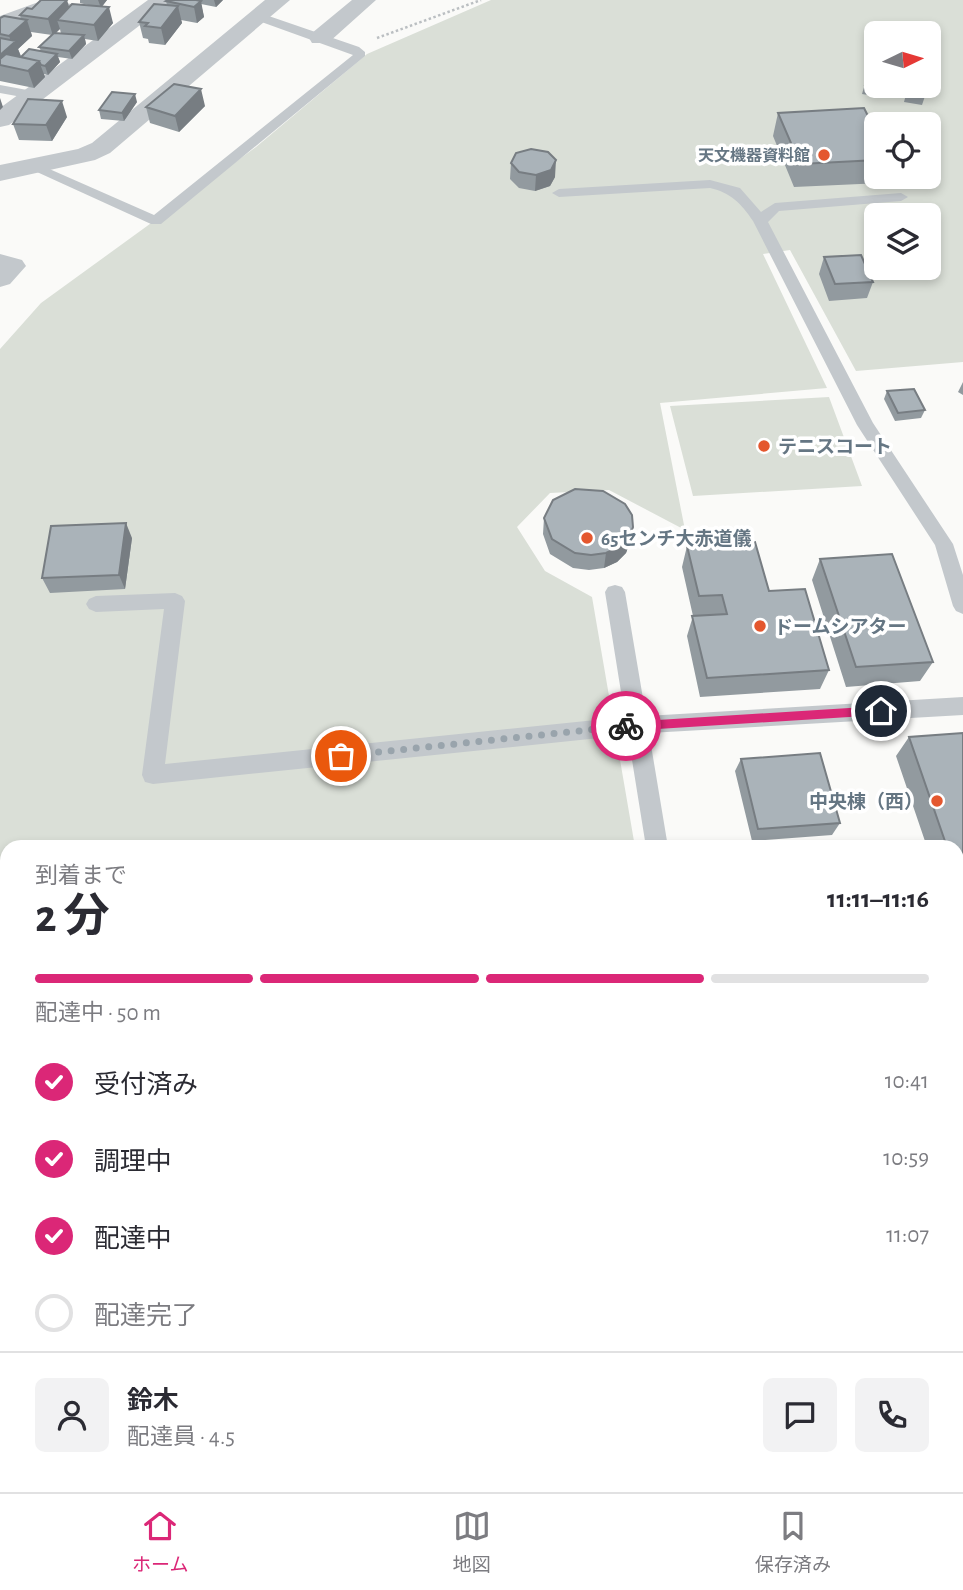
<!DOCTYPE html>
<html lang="ja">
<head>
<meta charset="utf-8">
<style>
	:root { --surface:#fff; --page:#f2f2f3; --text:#2b2b33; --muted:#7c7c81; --line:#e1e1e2; --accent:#db2777 }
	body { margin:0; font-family:"Alegreya Sans","Noto Sans JP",sans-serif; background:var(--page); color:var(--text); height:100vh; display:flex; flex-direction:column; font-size:26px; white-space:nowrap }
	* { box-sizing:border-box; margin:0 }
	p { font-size:23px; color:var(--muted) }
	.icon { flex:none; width:38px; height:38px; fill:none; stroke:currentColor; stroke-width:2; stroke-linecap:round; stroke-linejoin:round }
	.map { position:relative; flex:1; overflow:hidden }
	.drawer { position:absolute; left:0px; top:840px; width:964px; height:653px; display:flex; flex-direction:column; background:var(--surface); border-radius:21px 21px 0 0; box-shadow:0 4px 10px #0003 }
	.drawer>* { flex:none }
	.needle { width:46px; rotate:85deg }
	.buttons { position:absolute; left:864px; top:21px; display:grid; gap:14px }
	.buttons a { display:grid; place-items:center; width:77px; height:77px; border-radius:10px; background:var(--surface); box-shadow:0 4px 10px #0003; font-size:35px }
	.pin { position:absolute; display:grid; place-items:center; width:60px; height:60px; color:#fff; margin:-30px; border:4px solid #fff; border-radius:50%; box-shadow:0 2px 7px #0007 }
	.courier { position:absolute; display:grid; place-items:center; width:70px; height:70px; margin:-35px; border:5px solid #db2777; border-radius:50%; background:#fff; color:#222; box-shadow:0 2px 9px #0007 }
	.overview em { font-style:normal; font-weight:700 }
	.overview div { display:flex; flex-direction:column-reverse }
	.overview { display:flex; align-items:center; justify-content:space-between; height:119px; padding:0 35px }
	h1 { font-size:46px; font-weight:700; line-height:52px }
	.bar { display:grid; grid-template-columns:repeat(4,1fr); gap:10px 7px; align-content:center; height:84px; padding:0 35px }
	.bar i { height:9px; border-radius:5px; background:var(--line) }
	.bar .active { background:var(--accent) }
	.bar p { grid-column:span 4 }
	.line { display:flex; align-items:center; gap:18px; padding:0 35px; border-top:2px solid var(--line) }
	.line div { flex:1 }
	.round { display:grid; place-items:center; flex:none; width:74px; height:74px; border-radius:10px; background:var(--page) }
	ol { padding:0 35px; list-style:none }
	li { display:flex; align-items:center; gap:21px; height:77px }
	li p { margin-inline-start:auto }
	li .icon { padding:7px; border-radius:50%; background:var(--accent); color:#fff; stroke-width:4 }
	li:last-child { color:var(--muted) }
	li i { width:38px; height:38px; border:4px solid var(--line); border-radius:50% }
	.menu { display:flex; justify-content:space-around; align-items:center; height:98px; border-top:2px solid var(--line); background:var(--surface); font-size:19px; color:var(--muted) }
	.menu a { display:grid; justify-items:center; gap:4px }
	.menu .active { color:var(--accent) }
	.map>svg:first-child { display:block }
	.green { fill:#dadfd7; fill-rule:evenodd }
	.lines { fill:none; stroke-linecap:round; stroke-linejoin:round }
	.path { stroke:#bbbfc2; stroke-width:2.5; stroke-dasharray:2.5 2.5; stroke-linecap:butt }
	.service { fill:#c3c8cc; fill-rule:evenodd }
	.minor { fill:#c3c8cc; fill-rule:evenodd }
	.wall { fill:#929a9f; fill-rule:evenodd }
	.shaded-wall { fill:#777d82 }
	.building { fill:#aab3b9; stroke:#777d82; stroke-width:2 }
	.route { fill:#db2777 }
	.done { stroke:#99a4ac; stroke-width:7; stroke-dasharray:0 12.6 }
	.poi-dot { fill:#e4572e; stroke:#fff; stroke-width:2.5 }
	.labels { text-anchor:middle; stroke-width:7; stroke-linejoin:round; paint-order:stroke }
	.far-poi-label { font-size:16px; font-weight:bold; fill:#657683; stroke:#fff; text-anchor:end }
	.poi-label { font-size:19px; font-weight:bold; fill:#657683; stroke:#fff; text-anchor:start }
</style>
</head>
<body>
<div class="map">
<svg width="963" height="1492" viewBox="0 0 963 1492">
	<rect width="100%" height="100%" fill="#fafaf8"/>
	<!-- green -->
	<path class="green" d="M491,0h472v362l-107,9 -66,-121 -27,4 64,134 -167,15 25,127 -76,-40 -59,3 -33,34 28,44 47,26 43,250h-628v639h950v-202h6v208h-963v-1143l41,-46 215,-156 111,-93zM877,33h52v53h-52zM877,124h52v53h-52zM877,215h52v53h-52z
		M829,397l33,89 -169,10 -23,-90z"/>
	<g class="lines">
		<!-- path -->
		<path class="path" d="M377,38l104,-38"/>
		<!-- service -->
		<path class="service" d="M260,13l99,34 6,5v4l-204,168h-10l-125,-57 7,-4 5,1 116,51 199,-160 -97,-35 -2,-3z
			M0,85l38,7 2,3 -7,4 -33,-6z
			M710,180l30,8 21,24 14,-9 126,-10 7,4 -7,4 -122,10 -11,11 105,201 80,121 10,31v39l-7,-3 -3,-5 -18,-61 -78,-120 -104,-204c-12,-18 -22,-28 -43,-33l-151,9 -7,-4 7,-4z
			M615,585l7,2 3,5 21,124 317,-19v18l-314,18 19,114h-22l-18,-112 -475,49 -8,-2 -3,-7 22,-166 -68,3 -7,-3 -3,-5 3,-5 7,-3 79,-3 7,3 3,5 -20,163 460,-47 -20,-125 3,-5z
			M963,1268v28l-6,1v-28z"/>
		<!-- minor -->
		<path class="minor" d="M44,0l35,5 3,5 -3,5 -8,2 -25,-3 -46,17v-15z
			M148,0h25l-164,125 -9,2v-19z
			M265,0h25l-180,153 -15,7 -95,21v-16l78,-16 14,-6z
			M352,0h24l-48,43h-16l-3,-5 3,-5z
			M0,254l22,6 4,6 -16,18 -10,3z"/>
	</g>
	<!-- wall -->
	<path class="wall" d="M80,0h27l-5,6 11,17 -15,18 -13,-2 1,5 -14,15 -14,-2 2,5 -12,13 -4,-1 1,3 -11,11 -34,-7v-63l21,1 -1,-4 12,-6 60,-3 -12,-3zM60,29l1,5 -6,-1 3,-3zM31,32l21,3 -13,12 2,4 -20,5 -3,-7 14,-13z
		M168,0h55l-7,7 -15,-3 3,13 -7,6 -16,-3 1,3 -17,22 -16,-2 -1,-4 -5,-1 -4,-16 28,-17 -1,-4z
		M867,77l17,9 -3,11 -19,-3z
		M908,87l17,9 -3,9 -18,-3z
		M137,102l-13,19 -23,-2 -2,-9z
		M205,106l-26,26 -29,-9 -4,-16z
		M778,113l99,21v43h7l-2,6 -88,4 -21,-51z
		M67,117l-15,24 -33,-1 -6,-16z
		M511,163l44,14 -5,9 -15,5 -16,-3 -9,-9z
		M824,257l49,25 -6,16 -38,3 -10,-27z
		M963,382v13l-5,-3z
		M887,391l38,19 -4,8 -26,3 -11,-22z
		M544,518l89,9 -3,15 -4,11 -9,9 -13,6 -15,2 -16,-2 -23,-14 -7,-20z
		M132,538l-7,51 -75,4 -8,-15z
		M687,546l82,45 60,79 -9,19 -120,8 -13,-61 6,-20 -11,-49z
		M820,559l113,103 -13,19 -74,6 -34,-107z
		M963,733v196l-6,1v-83h-30l-31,-91 13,-19z
		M741,759l99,64 -8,12 -80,6 -17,-70z
		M726,1486h109l3,6h-113z"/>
	<!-- shaded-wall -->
	<path class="shaded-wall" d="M67,0l5,16 -15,4 3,9 -7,7 -5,-17z
		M98,0h9l-6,8z
		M214,0h9l-7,7z
		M201,1l3,16 -7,6 -3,-16z
		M178,6l4,17 -17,22 -4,-17z
		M109,7l4,16 -15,18 -4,-16z
		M27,20l5,16 -14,13 3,8 -21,8v-10l12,-11 -3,-8z
		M84,35l2,9 -14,15 -3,-8z
		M57,54l3,8 -12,13 -3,-9z
		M39,61l6,16 -11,11 -6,-17z
		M201,89l4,17 -26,26 -4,-16z
		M135,94l2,8 -13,19 -2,-8z
		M0,98l3,9 -3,3z
		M62,101l5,16 -15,24 -6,-16z
		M556,160l-1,17 -5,9 -15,5 1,-16z
		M126,523l6,15 -7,51 -6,-14z
		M633,527l-3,15 -4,11 -9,9 -13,6 2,-15z
		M7,1183v27l-7,5v-26z"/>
	<!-- building -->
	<path class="building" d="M41,0h26l-19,19 -28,-4 7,-7 5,1z
		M168,0h28l5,1 -7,6 -28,-6z
		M72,4l37,3 -15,18 -37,-5z
		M154,4l24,2 -17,22 -16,-2 3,-3 -9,-1z
		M4,16l23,4 -18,16 -9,-2v-16z
		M54,33l30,2 -15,16 -30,-4z
		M0,38l16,3 -16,14z
		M29,49l28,5 -12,12 -4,-1 -2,-4 -18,-4z
		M6,54l33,7 -11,10 -28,-6v-6z
		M867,77l10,2v7h7l-1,3 -18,-4z
		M174,84l27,5 -26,27 -29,-9z
		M908,87l17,2v7l-18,-3z
		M112,92l23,2 -13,19 -23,-3z
		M28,99l34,2 -16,24 -33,-1z
		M864,108l13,26v26l-77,4 -22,-51z
		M531,149l17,3 8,8 -5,10 -15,5 -17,-3 -8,-9 5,-10z
		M861,255l12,27 -38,2 -11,-27z
		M914,389l11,21 -27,3 -11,-22z
		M575,489l28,2 22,13 7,11 1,12 -4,11 -10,9 -13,6 -15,2 -16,-2 -23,-14 -8,-21 9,-18z
		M126,523l-7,52 -77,3 9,-52z
		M755,542l14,49 36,-2 24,81 -122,8 -15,-62 35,-2 -5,-19 -23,1 -12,-50z
		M892,554l41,108 -77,5 -36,-108z
		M963,733v161l-6,-16v-31h-10l-38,-110z
		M820,753l20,70 -82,6 -17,-70z
		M7,939v244l-7,6v-249z
		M734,1486h101l3,6h-105z"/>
	<!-- route -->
	<path class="route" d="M881,706l6,5 -6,4 -255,16 -6,-5 6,-4z"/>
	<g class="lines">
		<!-- done -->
		<path class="done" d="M341,756l285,-30"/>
	</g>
	<!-- markers -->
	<g class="poi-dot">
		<circle cx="824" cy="155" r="7"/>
		<circle cx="764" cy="446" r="7"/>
		<circle cx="587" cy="538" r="7"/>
		<circle cx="760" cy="626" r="7"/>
		<circle cx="937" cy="801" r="7"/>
	</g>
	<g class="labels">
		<!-- far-poi labels -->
		<g class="far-poi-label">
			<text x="810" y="161">天文機器資料館</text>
		</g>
		<!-- poi labels -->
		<g class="poi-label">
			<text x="778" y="453">テニスコート</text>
			<text x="601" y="545">65センチ大赤道儀</text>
			<text x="774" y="633">ドームシアター</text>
			<text x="923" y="808" text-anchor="end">中央棟（西）</text>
		</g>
	</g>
</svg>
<div class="buttons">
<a><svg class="needle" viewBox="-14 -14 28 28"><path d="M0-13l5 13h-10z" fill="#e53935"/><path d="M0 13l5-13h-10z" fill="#7c7c81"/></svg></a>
<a><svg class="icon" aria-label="locate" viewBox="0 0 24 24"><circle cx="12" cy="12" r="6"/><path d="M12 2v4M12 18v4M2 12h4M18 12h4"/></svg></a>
<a><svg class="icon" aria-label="layers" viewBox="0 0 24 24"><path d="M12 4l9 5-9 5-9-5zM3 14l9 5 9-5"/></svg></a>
</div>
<div class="pin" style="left:341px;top:756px;background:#ea580c"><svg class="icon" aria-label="bag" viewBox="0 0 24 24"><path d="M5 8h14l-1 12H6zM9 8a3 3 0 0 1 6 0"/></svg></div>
<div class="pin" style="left:881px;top:711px;background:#1f2937"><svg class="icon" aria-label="home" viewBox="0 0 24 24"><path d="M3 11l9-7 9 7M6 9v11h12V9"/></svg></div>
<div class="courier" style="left:626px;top:726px"><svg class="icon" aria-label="bike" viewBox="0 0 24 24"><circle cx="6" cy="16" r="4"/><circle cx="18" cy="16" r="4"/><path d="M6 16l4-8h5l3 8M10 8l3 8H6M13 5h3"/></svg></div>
<section class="drawer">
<div class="overview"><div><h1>2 分</h1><p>到着まで</p></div><em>11:11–11:16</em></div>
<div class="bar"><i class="active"></i><i class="active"></i><i class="active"></i><i></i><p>配達中 · 50 m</p></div>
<ol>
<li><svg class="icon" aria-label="check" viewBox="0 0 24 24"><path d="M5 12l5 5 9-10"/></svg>受付済み<p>10:41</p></li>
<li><svg class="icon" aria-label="check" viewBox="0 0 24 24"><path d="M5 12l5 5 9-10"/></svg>調理中<p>10:59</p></li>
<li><svg class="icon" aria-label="check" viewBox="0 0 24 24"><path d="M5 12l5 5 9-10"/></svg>配達中<p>11:07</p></li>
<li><i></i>配達完了</li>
</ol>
<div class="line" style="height:126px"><a class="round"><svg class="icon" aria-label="person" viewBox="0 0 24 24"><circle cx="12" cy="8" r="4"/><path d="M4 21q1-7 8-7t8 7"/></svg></a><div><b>鈴木</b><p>配達員 · 4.5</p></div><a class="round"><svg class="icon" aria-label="chat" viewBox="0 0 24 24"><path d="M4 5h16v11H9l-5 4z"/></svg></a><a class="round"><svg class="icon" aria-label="phone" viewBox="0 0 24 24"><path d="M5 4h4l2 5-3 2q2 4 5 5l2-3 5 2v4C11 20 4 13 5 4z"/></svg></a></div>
</section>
</div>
<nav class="menu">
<a class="active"><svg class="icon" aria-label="home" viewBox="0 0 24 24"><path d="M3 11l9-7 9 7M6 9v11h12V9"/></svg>ホーム</a>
<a><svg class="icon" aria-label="map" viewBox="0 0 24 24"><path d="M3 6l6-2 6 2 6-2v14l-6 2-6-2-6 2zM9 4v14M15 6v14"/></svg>地図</a>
<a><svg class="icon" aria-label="saved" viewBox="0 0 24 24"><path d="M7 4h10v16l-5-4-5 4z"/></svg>保存済み</a>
</nav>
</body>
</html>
